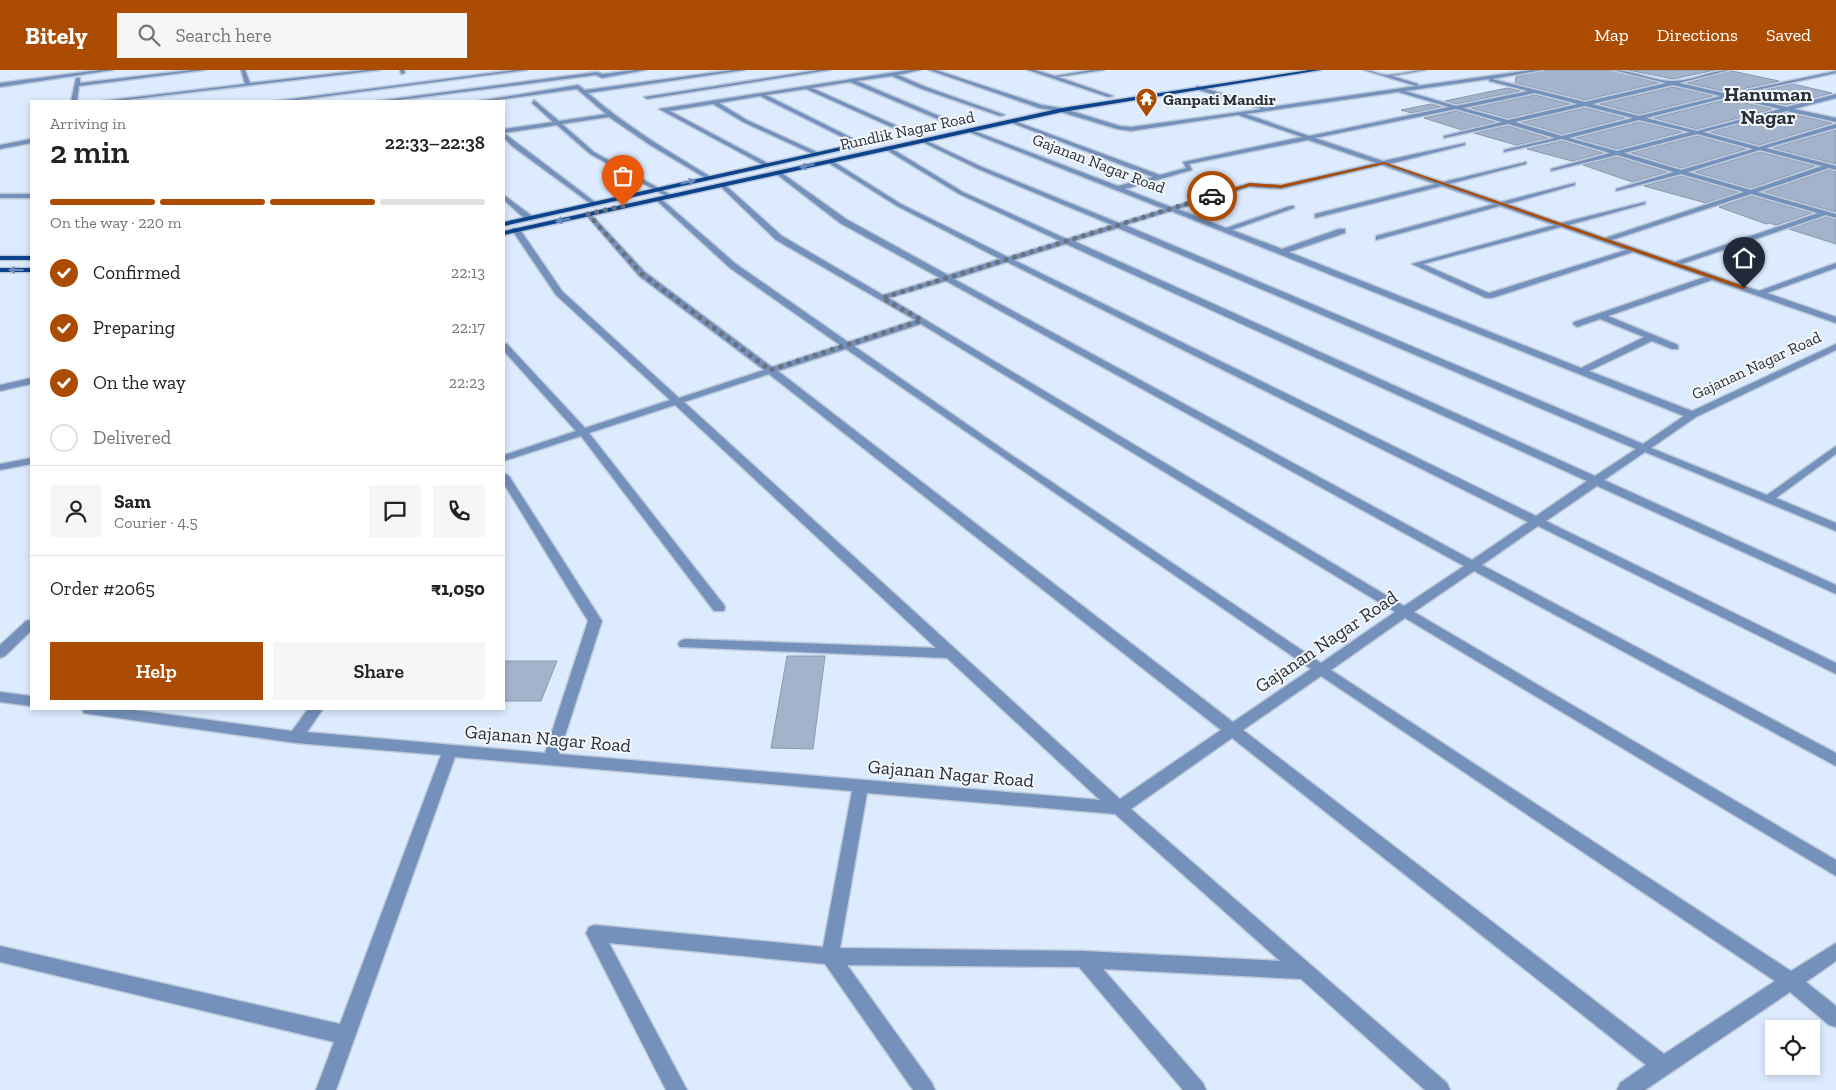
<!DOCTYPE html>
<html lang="en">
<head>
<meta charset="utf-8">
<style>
	:root { --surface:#fff; --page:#f6f6f6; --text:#222; --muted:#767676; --line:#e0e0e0; --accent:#ac4c03 }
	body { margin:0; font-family:"Zilla Slab",serif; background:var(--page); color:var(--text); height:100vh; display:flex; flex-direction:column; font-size:19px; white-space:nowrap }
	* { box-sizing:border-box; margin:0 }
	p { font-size:16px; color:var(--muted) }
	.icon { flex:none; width:28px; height:28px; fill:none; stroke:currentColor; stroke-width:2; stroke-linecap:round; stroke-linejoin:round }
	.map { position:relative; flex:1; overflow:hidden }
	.drawer { position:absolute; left:30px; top:30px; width:475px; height:610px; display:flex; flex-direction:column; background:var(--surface); border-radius:0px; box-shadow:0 2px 8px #0003 }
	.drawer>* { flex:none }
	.controls { position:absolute; left:1765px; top:950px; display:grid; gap:10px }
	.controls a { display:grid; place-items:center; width:55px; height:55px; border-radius:0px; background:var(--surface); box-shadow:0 2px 8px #0003; font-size:25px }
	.pin { position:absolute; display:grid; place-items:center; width:42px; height:42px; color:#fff; margin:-51px -21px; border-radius:50% 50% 50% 0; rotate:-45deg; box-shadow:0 0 5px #0007 }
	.pin .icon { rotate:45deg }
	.courier { position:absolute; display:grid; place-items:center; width:50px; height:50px; margin:-25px; border:4px solid #ac4c03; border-radius:50%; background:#fff; color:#222; box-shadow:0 1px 6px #0007 }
	.summary em { font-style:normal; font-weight:600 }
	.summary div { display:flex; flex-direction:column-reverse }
	.summary { display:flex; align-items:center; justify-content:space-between; height:85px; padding:0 20px }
	h1 { font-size:32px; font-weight:600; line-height:38px }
	.bar { display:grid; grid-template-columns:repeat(4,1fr); gap:8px 5px; align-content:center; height:60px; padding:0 20px }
	.bar i { height:6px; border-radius:4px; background:var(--line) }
	.bar .on { background:var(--accent) }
	.bar p { grid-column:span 4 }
	.line { display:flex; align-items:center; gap:12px; padding:0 20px; border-top:1px solid var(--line) }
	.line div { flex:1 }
	.round { display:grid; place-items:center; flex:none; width:52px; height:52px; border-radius:0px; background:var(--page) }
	ol { padding:0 20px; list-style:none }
	li { display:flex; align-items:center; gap:15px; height:55px }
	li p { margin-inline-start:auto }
	li .icon { padding:5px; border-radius:50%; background:var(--accent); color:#fff; stroke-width:4 }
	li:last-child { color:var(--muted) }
	li i { width:28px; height:28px; border:2px solid var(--line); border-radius:50% }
	.cta { display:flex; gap:10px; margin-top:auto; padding:10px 20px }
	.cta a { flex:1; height:58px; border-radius:0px; background:var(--accent); color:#fff; font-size:20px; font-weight:600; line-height:58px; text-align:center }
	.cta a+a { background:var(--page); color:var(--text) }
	header { display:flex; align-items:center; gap:30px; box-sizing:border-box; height:70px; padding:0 25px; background:var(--accent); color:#fff }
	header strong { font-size:24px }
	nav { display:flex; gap:28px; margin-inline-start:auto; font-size:18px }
	.search { width:350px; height:45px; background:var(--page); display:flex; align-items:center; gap:12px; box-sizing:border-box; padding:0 18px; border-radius:0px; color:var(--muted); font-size:19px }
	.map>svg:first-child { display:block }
	.building { fill:#a3b3cb; stroke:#8999b0 }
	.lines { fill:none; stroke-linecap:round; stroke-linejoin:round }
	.minor-casing { stroke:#bdc9db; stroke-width:3 }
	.major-casing { stroke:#bdc9db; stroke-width:3 }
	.minor { fill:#7491bb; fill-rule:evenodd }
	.major { fill:#0c438d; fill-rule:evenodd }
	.oneway { fill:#698bb9 }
	.route { fill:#ac4c03 }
	.done { stroke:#68717e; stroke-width:5; stroke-dasharray:0 9 }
	.labels { text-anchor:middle; stroke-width:4; stroke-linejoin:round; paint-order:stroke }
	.far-poi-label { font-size:16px; font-weight:bold; fill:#293039; stroke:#f4f7fc; text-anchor:start }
	.far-street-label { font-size:16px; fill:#293039; stroke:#f4f7fc }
	.street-label { font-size:19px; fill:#293039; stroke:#f4f7fc }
	.far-district-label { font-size:20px; font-weight:bold; fill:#293039; stroke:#f4f7fc }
</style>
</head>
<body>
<header>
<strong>Bitely</strong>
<div class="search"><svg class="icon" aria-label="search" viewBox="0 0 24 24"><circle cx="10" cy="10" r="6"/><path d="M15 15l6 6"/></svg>Search here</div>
<nav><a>Map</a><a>Directions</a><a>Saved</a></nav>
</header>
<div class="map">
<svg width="1836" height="1020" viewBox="0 0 1836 1020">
	<rect width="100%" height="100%" fill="#ddebff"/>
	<!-- building -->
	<path class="building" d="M1545,0h66l47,13 -73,17 -70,-17 1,-6z
		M1628,0h87l-42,9z
		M1732,1l47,10 -51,11 -41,-9z
		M1793,14l39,9 -47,12 -42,-10z
		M1673,17l40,9 -74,18 -39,-10z
		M1507,18l13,3 -64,13 -11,-3z
		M1535,25l35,9 -62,14 -37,-10z
		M1728,29l44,10 -75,20 -43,-11z
		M1431,34l10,3 -30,6 -10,-3z
		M1585,38l40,10 -63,16 -40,-12z
		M1456,41l39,11 -33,8 -38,-12z
		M1787,43l45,10 -73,22 -49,-13z
		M1639,52l43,10 -65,17 -41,-11z
		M1508,56l40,12 -32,7 -42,-12z
		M1836,60v34l-63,-16z
		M1697,66l49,13 -65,19 -50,-15z
		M1562,71l41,12 -31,8 -45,-12z
		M1760,82l55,14 -64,22 -56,-16z
		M1617,87l50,15 -35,10 -49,-17z
		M1829,100l7,2v40l-72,-20z
		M1681,106l57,16 -32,11 -62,-17z
		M1751,126l61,17 -36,12 -7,-2 -3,1 -47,-17z
		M1826,147l10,3v24l-47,-15z
		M787,586h38l-12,93 -42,-1z
		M504,591h53l-16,40h-37z"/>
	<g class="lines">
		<defs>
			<path id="minor" d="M99,0h14l-113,17v-4z
				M191,0h14l-126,16 -2,15h-6l5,-23h4v5z
				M241,0h4l5,13 115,-13h15l-263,31h-15l143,-17z
				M400,0h4l1,3 -4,1z
				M513,0h14l-237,31h-14z
				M634,0h12l-44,8 -6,-3 -205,26h-14l220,-29 6,2z
				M732,0h13l-157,23c38,33 80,58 123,84v2h-4l-57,-34 -41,-28 -47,7 32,28 77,43 1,1 -3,2 -79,-44 -33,-29 -53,8v-4l49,-7 -21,-19 2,-3 25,21 47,-7 -29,-25 -87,12h-12l100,-16 7,5z
				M818,0h12l-183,29 -3,-2z
				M909,0h11l-22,5 28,12 79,28 -5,1 -78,-27 -30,-13 -35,5 101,43v2h-4l-104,-44 -38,6 101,45v2h-4l-103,-46 -40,6 98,49 -2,3 -102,-51 -41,7 28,17 72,33 -2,3 -74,-34 -30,-18 -43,7 99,53v2l-2,1 -108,-58z
				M929,0h7l106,35 20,3 58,18 11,1 131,-18 -67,-20 2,-3 67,20 -1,2 153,-22 -52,-16c8,0 15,5 23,5 12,0 26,-5 39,-5l-34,6 26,8 -1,2 114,-16h12l-51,9 93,23 81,-19 -53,-13c19,0 43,12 60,11 20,0 38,-11 57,-11l-51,13 49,11 108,-23v2l-102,22 53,12 49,-13v4l-42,11 42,9v4l-49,-11 -84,21 56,15 77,-23v4l-70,20 70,18v4l-7,-2 -71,24 78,22v4l-10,-3 -144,49 77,27 77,-28v5l-69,25 69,24v6l-124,-43 -104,36 70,29v4h-6l-20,-8 -63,30 103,40 144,-67v6l-140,67 -45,31 116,47 69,-49v8l-60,44 60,25v8l-191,-79 -41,28 232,105v9l-239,-108 -51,35 290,142v11l-298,-148 -56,39 354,188v13l-362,-195 -60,41 422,248v16l-431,-258 -74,52 460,301 45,-28v18l-30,21 30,24v21l-7,-2 -39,-33 -145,98h-28l3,-7 26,-18 -414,-327 -101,71 316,274 3,7h-25l-124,-111 -198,-10 100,114 3,7h-23l-104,-123 -232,-2 85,118 3,7h-22l-88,-126 -216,-21 78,147h-21l-77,-151 -3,-6 3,-6 6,-2 228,22 29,-156 -397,-34 -119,333h-20l18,-48 -334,-80v-16l340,78 101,-269 -145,-12 -207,-29 -5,-1 -2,-4h45l165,22 16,-22h15l-16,23 238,21 43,-132 -84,-137v-11l5,3 93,145 -43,133 541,46 -153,-142 -267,-11 -2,-3 2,-3 5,-2 251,9 -261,-243 -86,28 135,172 1,3 -1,3h-10l-133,-175 -77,25v-6l72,-24 -72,-80v-8l3,1 78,84 85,-28 -114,-105 -44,-65 1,-2h6l43,63 117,107 85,-28 -125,-94 -53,-61v-2h4l55,59 127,95 68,-22 -110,-77 -74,-68v-2h4l76,66 112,78 67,-22 -139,-80 -56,-54v-2h4l58,52 101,59 57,-17 -100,-55 -65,-50v-2h4l67,48 102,56 52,-16 -103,-53 -70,-44v-2h4l70,44 107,53 52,-16 -101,-47 -74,-45v-2h4l74,45 104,47 45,-14 -134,-56 -60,-29 5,-1 59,28 137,56 45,-14 -200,-79 5,-1 149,57 35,-9 -146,-56 5,-1 148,55 26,-7 -3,-6 119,-25 -64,-22 -107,16 -14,-2 -56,-17 -22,-4zM1489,9v2l39,10 -72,15 -51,-15zM1673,15l48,11 -82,20 -47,-12zM1398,22l51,15 -140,29 -63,-22zM1535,23l43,11 -70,16 -45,-12zM1728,27l52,12 -83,22 -51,-13zM1585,36l48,12 -71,18 -47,-14zM1456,39l46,13 -58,14v2l64,-14 47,14 -51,12v2l58,-13 48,14 -59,16v2l66,-16 57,17 -58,17v2l65,-17 63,18 -139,46 -36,-13 76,-21v-2l-84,21 -53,-19 67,-19v-2l-74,19 -52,-18 77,-20v-2l-83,20 -54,-18 76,-19v-2l-82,18 -68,-23zM1639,50l51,12 -73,19 -48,-13zM1697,64l56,15 -72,21 -57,-17zM1308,70l68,23 -95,22 -32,-2 -78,24 -46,-18 67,-19 -3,-6zM1760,80l62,16 -71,24 -63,-18zM1382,95l53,19 -120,30v4l127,-32 52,18 -118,32v4l124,-34 54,19 -142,39 74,34h6l141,-46 72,25 -131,45 -1,2 4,3 23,-8 44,18 -63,31 -292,-116 56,-19v-4h-6l-57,20 -50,-19 62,-22v-2h-4l-64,22 -48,-19 71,-22 32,2zM1751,124l67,19 -143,49 -63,-22zM1171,141l513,205 -41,28 -518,-219zM1561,157l65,23 -137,43 -66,-29zM1118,158l518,221 -41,27 -521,-235zM1066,174l521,237 -51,35 -522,-256zM1007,192l521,260 -56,38 -518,-281zM946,211l518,285 -60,40 -515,-308zM921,254l474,288 -74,51 -314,-211 -153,-106zM846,279l465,320 -78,53 -455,-351zM769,304l452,356 -101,69 -436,-397zM1321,606l454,305 -111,73 -421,-324zM867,723l248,21 165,147 -197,-10 -243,-3z
				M1028,0h7l20,6 36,-6h13l-46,7 55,19 -5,1z
				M504,63l91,69v2h-4l-79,-58 -8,-8z
				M31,69v4l-31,6v-4z
				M0,124h31v4h-31z
				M504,125l28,21v4h-6l-22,-20z
				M31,308v6l-31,7v-6z
				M31,388v6l-31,6v-6z
				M31,550v11l-26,25 -5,2v-13l26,-24z
				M0,622l31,4v10l-31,-4z"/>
			<path id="major" d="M1309,0h12l-259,42 -558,123v-4l558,-123z
				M863,72l2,3 -361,81v-4z
				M0,186h31v4h-31z
				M0,198h31v4h-31z"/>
		</defs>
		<!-- minor casing -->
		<use href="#minor" class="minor-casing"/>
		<!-- major casing -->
		<use href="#major" class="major-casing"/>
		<!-- minor -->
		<use href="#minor" class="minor"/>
		<!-- major -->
		<use href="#major" class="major"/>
	</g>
	<!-- one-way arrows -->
	<defs><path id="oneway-solid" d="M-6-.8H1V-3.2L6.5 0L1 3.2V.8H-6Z" transform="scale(1.25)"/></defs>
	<g class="oneway">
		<use href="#oneway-solid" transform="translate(807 96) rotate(167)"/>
		<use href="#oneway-solid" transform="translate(688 112) rotate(-13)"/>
		<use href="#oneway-solid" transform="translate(563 150) rotate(168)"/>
		<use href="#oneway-solid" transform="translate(16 200) rotate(180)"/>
	</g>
	<!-- route -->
	<path class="route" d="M1384,92l362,125 1,1 -5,1 -358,-125 -103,24 -31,-2 -36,11 -4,-1 40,-13 31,2z"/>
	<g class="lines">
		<!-- done -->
		<path class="done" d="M623,136l-35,8 54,60 128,96 152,-50 -40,-22 330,-102"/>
	</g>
	<!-- icons -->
	<defs>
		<symbol id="temple-pin" viewBox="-11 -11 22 30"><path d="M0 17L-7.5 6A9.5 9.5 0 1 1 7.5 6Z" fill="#ac4c03" stroke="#f4f7fc"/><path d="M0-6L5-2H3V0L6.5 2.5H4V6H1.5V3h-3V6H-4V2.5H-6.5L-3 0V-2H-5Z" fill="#fff"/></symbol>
	</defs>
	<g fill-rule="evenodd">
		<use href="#temple-pin" x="1134" y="16" width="25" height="34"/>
	</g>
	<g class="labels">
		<!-- far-poi labels -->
		<g class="far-poi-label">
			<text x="1163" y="35">Ganpati Mandir</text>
		</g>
		<!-- far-street labels -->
		<g class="far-street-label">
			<text transform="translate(907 60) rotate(-12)" y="6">Pundlik Nagar Road</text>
			<text transform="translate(1099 93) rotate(21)" y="6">Gajanan Nagar Road</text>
			<text transform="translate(1756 295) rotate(-25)" y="6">Gajanan Nagar Road</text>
		</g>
		<!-- street labels -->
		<g class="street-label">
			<text transform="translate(1326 571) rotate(-34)" y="7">Gajanan Nagar Road</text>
			<text transform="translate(548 668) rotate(5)" y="7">Gajanan Nagar Road</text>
			<text transform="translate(951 703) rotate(5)" y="7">Gajanan Nagar Road</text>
		</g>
		<!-- far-district labels -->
		<g class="far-district-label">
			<text x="1768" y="31">Hanuman<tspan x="1768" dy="23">Nagar</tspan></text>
		</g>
	</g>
</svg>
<div class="controls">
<a><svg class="icon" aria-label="locate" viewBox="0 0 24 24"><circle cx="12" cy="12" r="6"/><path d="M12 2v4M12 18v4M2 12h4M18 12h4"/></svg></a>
</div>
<div class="pin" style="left:623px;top:136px;background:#ea580c"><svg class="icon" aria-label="bag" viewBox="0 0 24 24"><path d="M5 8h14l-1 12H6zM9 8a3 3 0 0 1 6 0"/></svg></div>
<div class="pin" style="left:1744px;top:218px;background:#1f2937"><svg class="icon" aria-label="home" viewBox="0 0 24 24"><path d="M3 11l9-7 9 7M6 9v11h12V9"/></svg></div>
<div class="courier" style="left:1212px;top:126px"><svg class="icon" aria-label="car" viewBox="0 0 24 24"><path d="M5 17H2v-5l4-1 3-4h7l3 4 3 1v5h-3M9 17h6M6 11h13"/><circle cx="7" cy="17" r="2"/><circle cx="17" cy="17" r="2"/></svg></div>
<section class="drawer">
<div class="summary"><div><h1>2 min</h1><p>Arriving in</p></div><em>22:33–22:38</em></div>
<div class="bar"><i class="on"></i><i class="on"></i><i class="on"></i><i></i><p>On the way · 220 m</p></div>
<ol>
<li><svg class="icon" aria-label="check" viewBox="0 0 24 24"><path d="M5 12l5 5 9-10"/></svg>Confirmed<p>22:13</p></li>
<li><svg class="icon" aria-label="check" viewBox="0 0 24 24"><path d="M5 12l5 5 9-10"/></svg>Preparing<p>22:17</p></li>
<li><svg class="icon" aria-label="check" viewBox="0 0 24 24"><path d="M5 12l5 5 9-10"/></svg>On the way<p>22:23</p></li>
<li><i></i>Delivered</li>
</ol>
<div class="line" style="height:90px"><a class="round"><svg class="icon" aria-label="person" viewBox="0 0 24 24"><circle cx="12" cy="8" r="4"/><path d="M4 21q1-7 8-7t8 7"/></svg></a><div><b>Sam</b><p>Courier · 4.5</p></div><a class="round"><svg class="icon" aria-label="chat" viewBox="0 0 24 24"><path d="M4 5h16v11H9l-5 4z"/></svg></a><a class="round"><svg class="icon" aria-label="phone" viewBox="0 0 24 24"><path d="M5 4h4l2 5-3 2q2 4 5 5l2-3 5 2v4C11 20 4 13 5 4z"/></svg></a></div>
<div class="line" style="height:65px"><div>Order #2065</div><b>₹1,050</b></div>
<div class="cta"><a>Help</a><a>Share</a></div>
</section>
</div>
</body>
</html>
